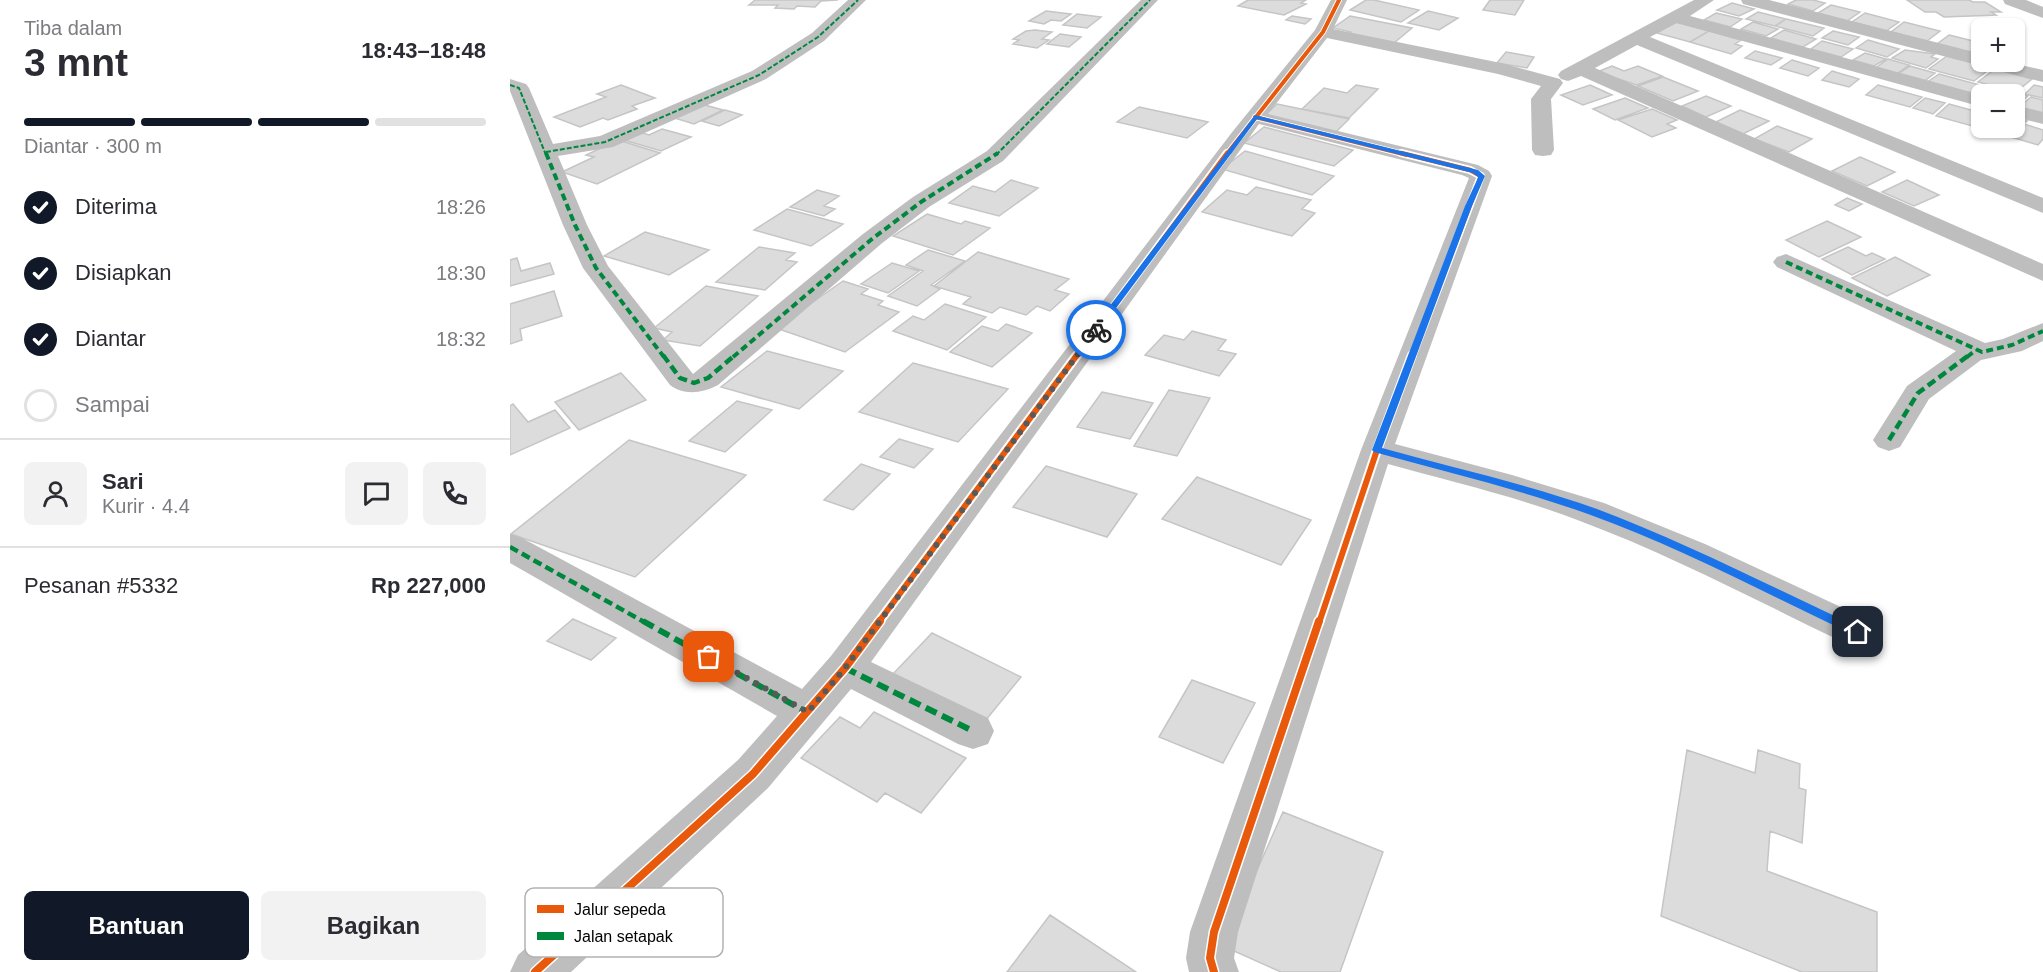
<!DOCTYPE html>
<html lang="id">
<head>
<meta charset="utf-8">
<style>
	:root { --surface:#fff; --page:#f2f2f3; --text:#2b2b33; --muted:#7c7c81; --line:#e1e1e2; --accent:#111827 }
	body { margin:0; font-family:Arial,sans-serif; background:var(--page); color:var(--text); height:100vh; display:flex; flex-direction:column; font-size:22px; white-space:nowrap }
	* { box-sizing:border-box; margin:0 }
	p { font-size:20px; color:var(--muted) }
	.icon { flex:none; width:33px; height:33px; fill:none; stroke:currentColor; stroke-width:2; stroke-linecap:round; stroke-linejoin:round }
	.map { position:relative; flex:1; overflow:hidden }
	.details { display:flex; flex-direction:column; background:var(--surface); width:510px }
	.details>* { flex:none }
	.fabs { position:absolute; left:1461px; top:18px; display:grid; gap:12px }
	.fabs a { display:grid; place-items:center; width:54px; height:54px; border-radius:9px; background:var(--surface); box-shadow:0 2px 4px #0004; font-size:30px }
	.pin { position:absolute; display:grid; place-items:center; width:51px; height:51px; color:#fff; margin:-26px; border-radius:12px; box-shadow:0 3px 9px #0006 }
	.courier { position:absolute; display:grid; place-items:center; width:60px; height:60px; margin:-30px; border:4px solid #1a73e8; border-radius:50%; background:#fff; color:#222; box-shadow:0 2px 8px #0007 }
	.head em { font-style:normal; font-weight:600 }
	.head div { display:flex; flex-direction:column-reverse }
	.head { display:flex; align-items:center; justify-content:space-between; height:102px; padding:0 24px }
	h1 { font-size:39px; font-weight:600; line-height:45px }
	.bar { display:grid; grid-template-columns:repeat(4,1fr); gap:9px 6px; align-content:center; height:72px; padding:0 24px }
	.bar i { height:8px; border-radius:4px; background:var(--line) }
	.bar .on { background:var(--accent) }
	.bar p { grid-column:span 4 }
	.line { display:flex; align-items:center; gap:15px; padding:0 24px; border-top:2px solid var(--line) }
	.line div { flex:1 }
	.round { display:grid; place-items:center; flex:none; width:63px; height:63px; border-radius:9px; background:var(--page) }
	ol { padding:0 24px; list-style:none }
	li { display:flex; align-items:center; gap:18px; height:66px }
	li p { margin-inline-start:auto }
	li .icon { padding:6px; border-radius:50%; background:var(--accent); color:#fff; stroke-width:4 }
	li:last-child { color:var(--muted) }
	li i { width:33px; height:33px; border:3px solid var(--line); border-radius:50% }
	.action { display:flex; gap:12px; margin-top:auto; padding:12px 24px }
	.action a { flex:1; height:69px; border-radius:9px; background:var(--accent); color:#fff; font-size:24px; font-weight:600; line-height:69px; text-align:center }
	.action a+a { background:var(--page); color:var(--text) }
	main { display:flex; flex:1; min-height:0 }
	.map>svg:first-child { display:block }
	.building { fill:#dcdcdc; stroke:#c5c5c5; stroke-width:1.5 }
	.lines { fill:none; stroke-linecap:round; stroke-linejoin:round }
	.street { fill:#bebebe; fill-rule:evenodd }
	.quiet-far3 { stroke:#00873e; stroke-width:2; stroke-dasharray:5 2; stroke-linecap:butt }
	.quiet-far2 { stroke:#00873e; stroke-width:4; stroke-dasharray:7 4; stroke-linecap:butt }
	.quiet-far1 { stroke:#00873e; stroke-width:4.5; stroke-dasharray:9 4.5; stroke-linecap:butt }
	.quiet { stroke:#00873e; stroke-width:6; stroke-dasharray:12 6; stroke-linecap:butt }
	.cycleway-far3-casing { stroke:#fff; stroke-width:6 }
	.cycleway-far2-casing { stroke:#fff; stroke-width:8 }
	.cycleway-far1-casing { stroke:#fff; stroke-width:10 }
	.cycleway-casing { stroke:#fff; stroke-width:11 }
	.cycleway-far3 { stroke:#e8590c; stroke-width:4 }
	.cycleway-far2 { stroke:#e8590c; stroke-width:4.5 }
	.cycleway-far1 { stroke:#e8590c; stroke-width:6 }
	.cycleway { stroke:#e8590c; stroke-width:8 }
	.route { fill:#1a73e8 }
	.done { stroke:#595959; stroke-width:6; stroke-dasharray:0 10.8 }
	.key { fill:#fff; stroke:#b2b2b2; stroke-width:1.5 }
	.key-label { font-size:16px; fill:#000 }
</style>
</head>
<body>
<main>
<section class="details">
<div class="head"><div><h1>3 mnt</h1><p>Tiba dalam</p></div><em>18:43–18:48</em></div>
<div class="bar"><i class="on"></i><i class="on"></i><i class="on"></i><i></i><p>Diantar · 300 m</p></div>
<ol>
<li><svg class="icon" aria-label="check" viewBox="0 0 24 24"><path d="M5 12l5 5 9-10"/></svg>Diterima<p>18:26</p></li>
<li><svg class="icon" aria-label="check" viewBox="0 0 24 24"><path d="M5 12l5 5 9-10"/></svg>Disiapkan<p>18:30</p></li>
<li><svg class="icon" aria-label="check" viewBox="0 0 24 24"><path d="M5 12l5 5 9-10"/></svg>Diantar<p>18:32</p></li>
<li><i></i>Sampai</li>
</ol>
<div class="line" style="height:108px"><a class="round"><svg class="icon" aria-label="person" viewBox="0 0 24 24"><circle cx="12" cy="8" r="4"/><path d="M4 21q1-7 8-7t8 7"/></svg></a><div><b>Sari</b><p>Kurir · 4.4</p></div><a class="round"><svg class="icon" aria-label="chat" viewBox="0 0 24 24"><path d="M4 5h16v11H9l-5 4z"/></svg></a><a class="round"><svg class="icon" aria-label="phone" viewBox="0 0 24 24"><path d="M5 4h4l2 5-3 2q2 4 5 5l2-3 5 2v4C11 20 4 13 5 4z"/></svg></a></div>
<div class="line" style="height:78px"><div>Pesanan #5332</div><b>Rp 227,000</b></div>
<div class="action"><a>Bantuan</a><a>Bagikan</a></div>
</section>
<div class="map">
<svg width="1533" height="972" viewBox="0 0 1533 972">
	<rect width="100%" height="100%" fill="#fff"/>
	<!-- building -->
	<path class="building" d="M245,0h83l-17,1 -6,6 -18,-1 -3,3 -19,-1 3,-3h-29z
		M738,0h58l-5,3 5,1 -22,11 -46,-9z
		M856,0h8l45,10 -18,12 -51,-12z
		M980,0h34l-9,15 -32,-5z
		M1286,0h17l12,3 -12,8 -25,-7z
		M1397,0h62l4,2h12l16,10h-10l5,3 -52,2 -8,-5h-11z
		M1222,3l22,6 -15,7 -22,-6z
		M1321,5l29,7 -13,9 -29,-8z
		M536,11l25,3 -10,7 -10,-1 -7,4 -15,-3z
		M918,11l30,7 -19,12 -31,-7z
		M1248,12l28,7 -11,7 -29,-7z
		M1206,13l26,6 -12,8 -26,-7z
		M1355,13l34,9 -13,9 -34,-9z
		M567,14l24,3 -14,11 -24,-3z
		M782,16l19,3 -6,5 -19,-4z
		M840,16l62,12 -18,15 -46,-9 3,-2 -18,-4z
		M1276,19l38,9 -11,8 -38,-10z
		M1165,22l34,9 -19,11 -33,-9z
		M1243,22l25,7 -12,7 -25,-7z
		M1394,22l36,9 -13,10 -36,-9z
		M525,30l17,2 -10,7 7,1 -12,8 -24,-4 6,-4 -6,-1 13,-8z
		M1274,30l32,9 -13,8 -32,-9z
		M1199,31l32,9 -6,4 7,2 -11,8 -41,-12z
		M1323,31l26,6 -11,8 -26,-7z
		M550,34l21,3 -12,10 -22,-3z
		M1439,35l32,8 -11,10 -33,-9z
		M1358,40l31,9 -12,8 -31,-9z
		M1312,41l31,8 -12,8 -30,-8z
		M1395,50l30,4 -4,3 7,2 -12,9 -34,-10z
		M1245,51l27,7 -11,7 -26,-7z
		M996,52l28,5 -7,11 -30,-5z
		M1355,53l21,6 -12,7 -21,-6z
		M1437,56l44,12 -17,13 -45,-12z
		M1378,59l21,6 -14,10 -21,-6z
		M1282,60l27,8 -11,8 -28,-8z
		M1102,66l12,5 14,-5 24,10 -25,9 -40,-13z
		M1400,66l25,7 -13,10 -26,-8z
		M1485,69l37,10 -16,13 -38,-10z
		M1322,71l27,8 -10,8 -27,-7z
		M1429,74l41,11 -13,10 -41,-12z
		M1153,77l35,14 -25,10 -35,-15z
		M111,85l34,13 -23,8 5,3 -29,11 -5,-2 -23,9 -26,-10 52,-20 -9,-3z
		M846,85l22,4 -29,29 -47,-9 22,-21 23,5z
		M1080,85l22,10 -29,10 -22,-10z
		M1368,85l44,12 -12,10 -44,-12z
		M1476,85l42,11 -12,11 -2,-13h-32v3l-8,-2z
		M1524,85l9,2v11l-18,-4z
		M1196,96l25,10 -25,11 -24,-11z
		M1521,97l12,3v14l-24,-7z
		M1115,98l23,10 -33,12 -22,-11z
		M1415,98l20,5 -12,11 -20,-6z
		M191,104l22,6 -29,14 -23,-7z
		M767,104l72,15 -13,13 -73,-15z
		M1439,104l33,9v9l-6,5 -40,-11z
		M629,107l69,15 -21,16 -70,-16z
		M1142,109l25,11 -10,4 9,4 -24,9 -34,-17z
		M215,110l17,5 -23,11 -17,-5z
		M1230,110l29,11 -26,13 -29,-11z
		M1504,118l13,3 -3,3 19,6v9l-5,6 -58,-17h34z
		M1267,126l35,13 -23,13 -35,-13z
		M754,127l89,23 -19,16 -90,-23z
		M152,129l29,8 -30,14 -37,-11 16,-8 9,3z
		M108,140l42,13 -63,31 -35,-12 32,-15 -8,-2z
		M735,151l89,25 -22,19 -90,-26z
		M1350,157l35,15 -28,14 -35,-15z
		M501,180l27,8 -39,28 -50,-13 24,-17 22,6z
		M1397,180l32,15 -25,11 -32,-14z
		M746,187l55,13 -9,9 13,4 -23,23 -90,-24 25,-22 20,5z
		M307,190l22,6 -15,10 11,3 -11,7 -34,-9z
		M1337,198l15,6 -13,7 -14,-6z
		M277,209l56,15 -32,22 -57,-16z
		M417,214l34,10 4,-3 25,7 -37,27 -60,-19z
		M1317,221l34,16 -42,20 -33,-17z
		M135,232l64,18 -40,25 -65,-19z
		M249,247l36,6 -9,7 11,2 -32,28 -49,-8z
		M1338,247l18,9 6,-3 13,6 -33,16 -30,-16z
		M418,250l37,11 -34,24 9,4 -23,17 -29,-10 35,-25 -17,-6z
		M468,252l91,27 -14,11 14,4 -19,17 -13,-5 -11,9 -26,-8 -8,6 -29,-9 8,-7 -37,-11z
		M1385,257l35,18 -43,21 -35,-18z
		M7,258l4,13 29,-8 4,11 -44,12v-26z
		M382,263l27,8 -31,22 -27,-9z
		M333,281l25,8 -7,5 22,7 -5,4 21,7 -54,40 -69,-24z
		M196,286l52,10 -58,50 -37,-6 9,-8 -18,-4z
		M44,291l8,25 -42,13 2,11 -12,4v-40z
		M435,304l41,13 -39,33 -54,-19 20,-15 11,4z
		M496,324l26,9 -40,34 -42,-15 32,-26 16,5z
		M682,331l34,9 -8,10 18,4 -17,22 -74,-21 19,-20 20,5z
		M257,351l76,20 -44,38 -78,-22z
		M403,363l95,26 -50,53 -99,-30z
		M111,373l25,27 -67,30 -24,-28z
		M659,390l41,8 -33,58 -43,-10z
		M592,392l51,11 -23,36 -53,-12z
		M227,401l35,9 -47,42 -36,-11z
		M3,404l15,18 27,-12 15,18 -60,27v-49z
		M389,439l34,10 -19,19 -34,-11z
		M119,440l117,35 -111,102 -124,-43z
		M351,464l29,10 -37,36 -29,-10z
		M536,466l91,28 -30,43 -94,-30z
		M687,477l114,43 -30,45 -119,-46z
		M63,619l43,19 -25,22 -44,-19z
		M422,633l89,44 -36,44 -92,-47z
		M682,680l63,23 -32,60 -64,-26z
		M364,712l92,46 -45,55 -36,-20 -8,9 -76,-44 39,-41 20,11z
		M1177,750l68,23 3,-23 42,14 -1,24 7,2 -4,53 -32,-12 -3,40 110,41v60h-75l-141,-56z
		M773,812l100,40 -43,120h-59l-58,-26z
		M540,915l86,57h-129z"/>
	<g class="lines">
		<!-- street -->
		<path class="street" d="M338,0h18l-42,41 -58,38 -153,68 -55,9 29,69 21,41 85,108 170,-140 50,-37 74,-46 154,-151h17l-155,161 -74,46 -48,37 -163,141c-15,8 -34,11 -48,0l-87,-117 -20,-43 -53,-134v-12l16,5 3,4 24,56 47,-8 152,-65 60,-38z
			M821,0h16l-14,29 168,34 59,16 3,4 -12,16 3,51 -3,5 -8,1 -8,-1 -3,-5 -1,-51 10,-13 -43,-12 -171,-36 -59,76 210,51 11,6 3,5 -97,268 117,31 92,28 101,41 166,77 6,11 -6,11 -13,4 -13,-4c-88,-42 -174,-88 -265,-122 -62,-24 -127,-39 -192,-57l-150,468 -4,26 5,14h-50l-3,-14 4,-26 171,-482 108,-272 -7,-3 -203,-51 -388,538 117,56 6,13 -6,13 -15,5 -15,-5 -107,-55 -83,99 -197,184h-61l8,-17 220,-195 39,-44 -267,-153v-29l12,4 280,151 29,-33 402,-525 82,-101z
			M1184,0h20l-24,16 292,79v12l-305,-84 -27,14 393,161v15l-406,-168 -42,23 448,196v17l-462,-205 -13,5 -7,-2 -3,-4 3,-4z
			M1231,0h28l213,54v8h25l36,8v12l-300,-78z
			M1493,0h23l17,7v11l-38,-14z
			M1504,105l29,7v12l-29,-7z
			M1276,254l199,89 18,-4 40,-16v18l-21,10 -41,9 -52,39 -29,48 -11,4 -11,-4 -5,-7 34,-54 49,-35 -179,-84 -4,-5 4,-5z"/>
		<!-- quiet-far3 -->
		<path class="quiet-far3" d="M0,85l9,3 27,67
			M36,152l59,-10 154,-67 59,-38 40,-37
			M486,155l154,-155"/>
		<!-- quiet-far2 -->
		<path class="quiet-far2" d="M36,153l29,72 21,43 68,89
			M1276,262l196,90 30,-7 31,-14
			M223,357l139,-118 49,-37 77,-49
			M1457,357l9,-7"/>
		<!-- quiet-far1 -->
		<path class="quiet-far1" d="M153,355l17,23 14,5 14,-5 27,-23
			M1379,440l29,-47 51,-38
			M867,450c72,20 145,36 215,62 85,31 165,72 247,111
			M0,547l136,76"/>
		<!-- quiet -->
		<path class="quiet" d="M133,621l165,92
			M1325,621l23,11
			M335,668l128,63"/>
		<defs>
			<path id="cycleway-far3" d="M745,117l152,38
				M716,155l97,-123 16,-32"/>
			<path id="cycleway-far2" d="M891,153l69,17 11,6 -69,181
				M566,357l151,-204"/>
			<path id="cycleway-far1" d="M368,623l199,-268
				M809,623l58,-173 35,-95"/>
			<path id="cycleway" d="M25,972l218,-198 92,-106 35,-47
				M704,972l-4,-14 4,-26 105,-311"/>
		</defs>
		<!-- cycleway-far3 casing -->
		<use href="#cycleway-far3" class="cycleway-far3-casing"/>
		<!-- cycleway-far2 casing -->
		<use href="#cycleway-far2" class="cycleway-far2-casing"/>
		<!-- cycleway-far1 casing -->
		<use href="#cycleway-far1" class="cycleway-far1-casing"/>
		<!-- cycleway casing -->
		<use href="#cycleway" class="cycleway-casing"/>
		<!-- cycleway-far3 -->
		<use href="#cycleway-far3" class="cycleway-far3"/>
		<!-- cycleway-far2 -->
		<use href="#cycleway-far2" class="cycleway-far2"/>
		<!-- cycleway-far1 -->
		<use href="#cycleway-far1" class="cycleway-far1"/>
		<!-- cycleway -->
		<use href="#cycleway" class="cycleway"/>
	</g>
	<!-- route -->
	<path class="route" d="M745,115l223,55 7,6 -13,30 -90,242c72,20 145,36 215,61 90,34 177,79 265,120v6h-8c-87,-41 -174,-88 -266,-121 -69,-25 -143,-42 -214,-62l-2,-2 93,-244 12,-26 1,-3 -5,-4 -216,-54 -158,212h-6v-3z"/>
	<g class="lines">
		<!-- done -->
		<path class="done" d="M199,657l99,55 37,-44 251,-338"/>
	</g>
	<!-- legend -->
	<rect x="15" y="888" width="198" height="69" rx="9" class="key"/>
	<rect x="27" y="905" width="27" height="8" fill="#e8590c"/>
	<rect x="27" y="932" width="27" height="8" fill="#00873e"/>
	<g class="key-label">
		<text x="64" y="915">Jalur sepeda</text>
		<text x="64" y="942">Jalan setapak</text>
	</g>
</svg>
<div class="fabs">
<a>+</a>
<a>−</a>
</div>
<div class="pin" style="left:199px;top:657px;background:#ea580c"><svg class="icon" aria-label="bag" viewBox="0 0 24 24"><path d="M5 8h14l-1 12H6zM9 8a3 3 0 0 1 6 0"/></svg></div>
<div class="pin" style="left:1348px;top:632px;background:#1f2937"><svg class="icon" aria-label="home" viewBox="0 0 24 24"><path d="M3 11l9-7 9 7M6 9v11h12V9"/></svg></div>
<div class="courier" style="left:586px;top:330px"><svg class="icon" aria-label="bike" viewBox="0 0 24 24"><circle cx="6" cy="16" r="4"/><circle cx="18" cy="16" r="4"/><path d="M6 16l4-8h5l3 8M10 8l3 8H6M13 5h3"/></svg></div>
</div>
</main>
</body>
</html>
